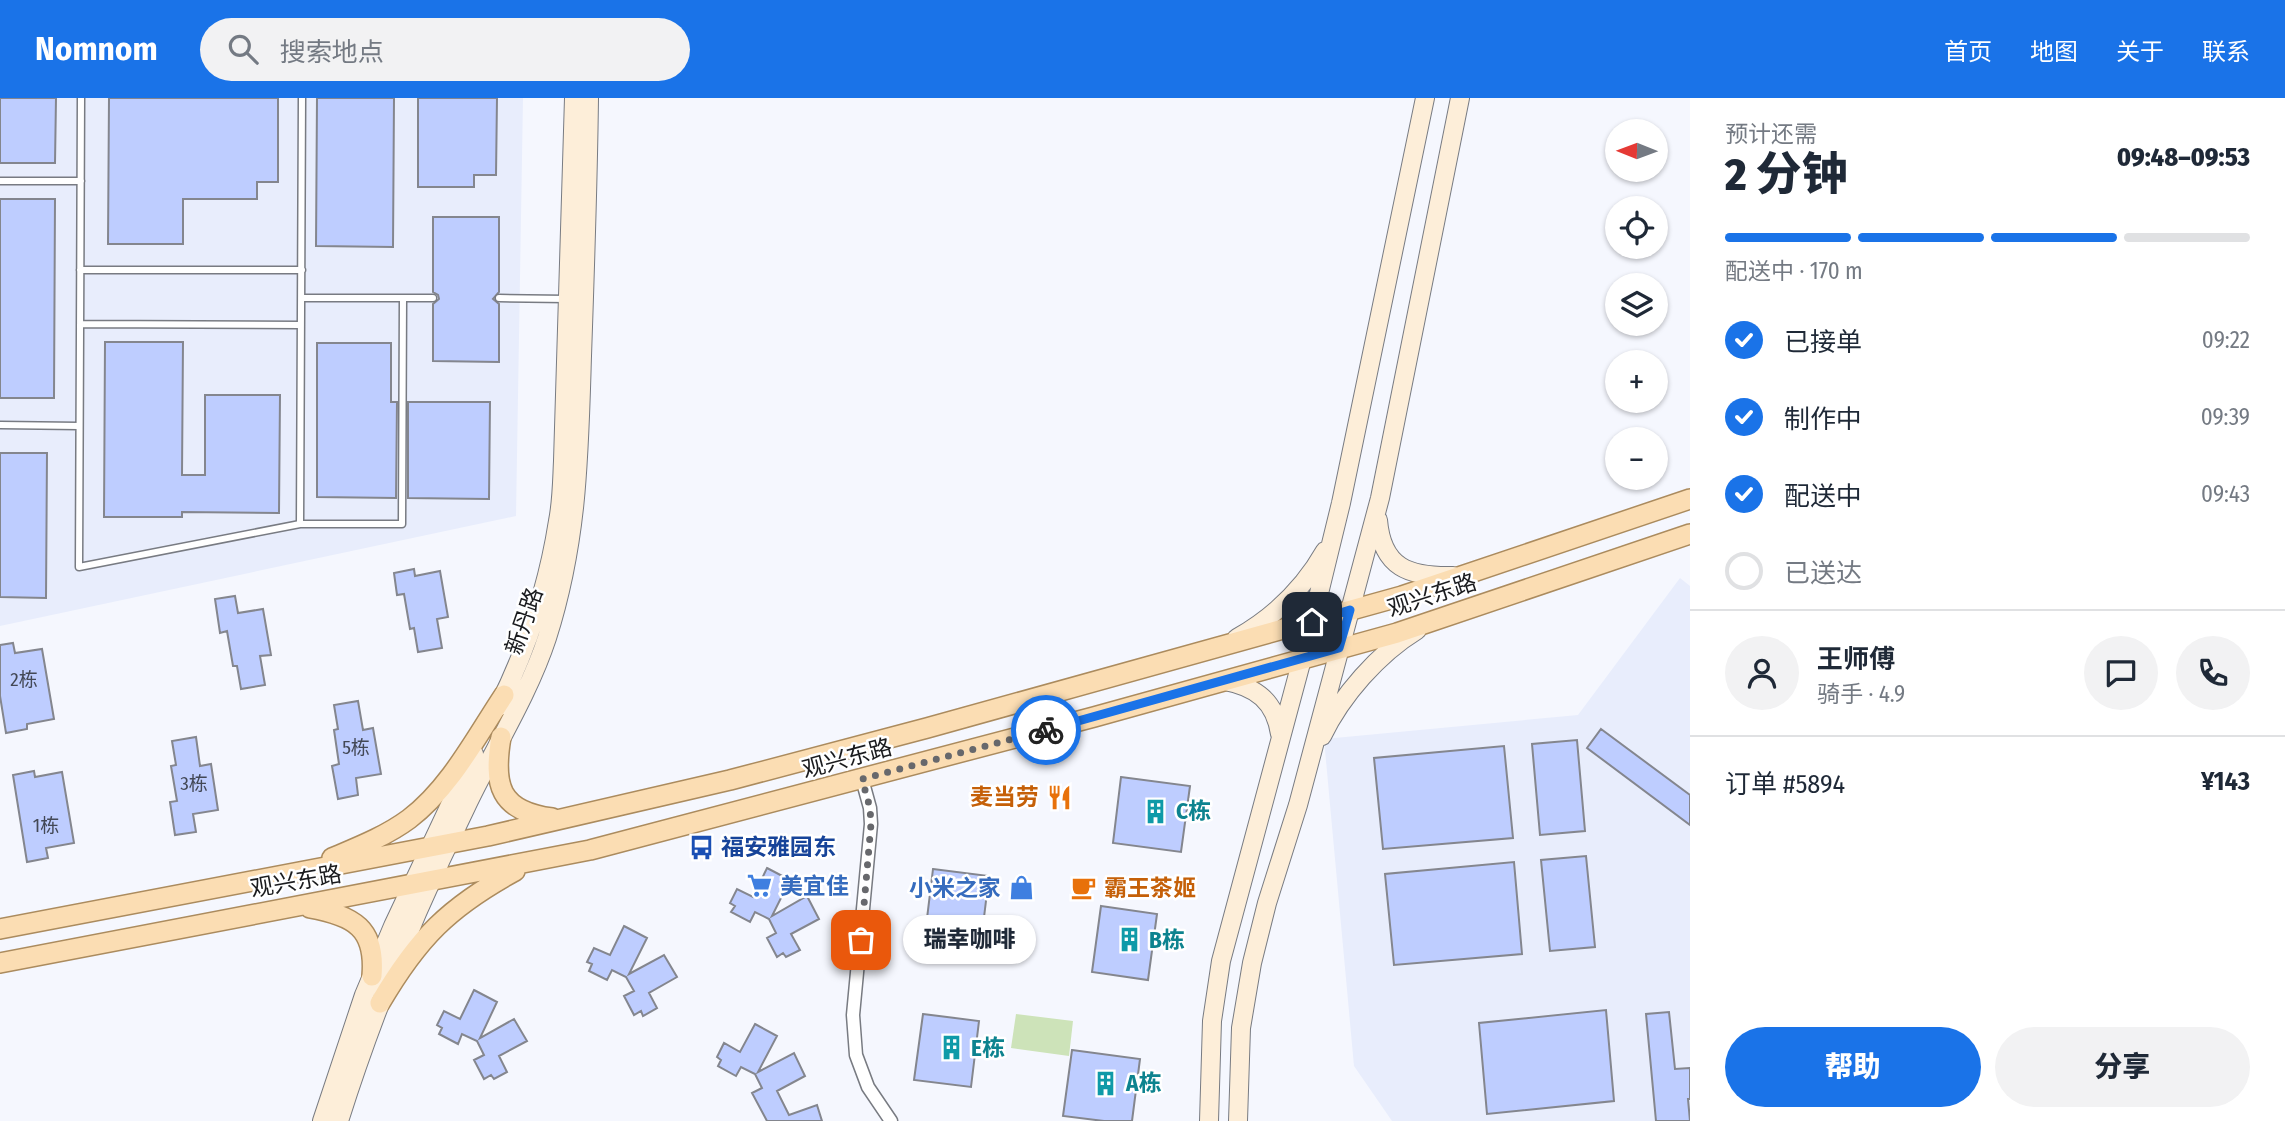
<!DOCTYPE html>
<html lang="zh">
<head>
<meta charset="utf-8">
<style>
	:root { --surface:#fff; --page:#f2f2f3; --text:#1f2937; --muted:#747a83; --line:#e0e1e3; --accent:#1a73e8 }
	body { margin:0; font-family:"Fira Sans Condensed","Noto Sans SC",sans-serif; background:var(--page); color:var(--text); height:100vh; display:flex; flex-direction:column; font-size:26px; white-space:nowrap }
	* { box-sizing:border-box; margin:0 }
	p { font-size:23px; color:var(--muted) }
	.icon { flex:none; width:38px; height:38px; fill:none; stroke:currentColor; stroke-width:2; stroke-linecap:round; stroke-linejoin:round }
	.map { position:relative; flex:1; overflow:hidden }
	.panel { display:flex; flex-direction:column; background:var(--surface); width:595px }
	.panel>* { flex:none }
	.needle { width:46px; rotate:271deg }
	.fabs { position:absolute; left:1605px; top:21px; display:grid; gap:14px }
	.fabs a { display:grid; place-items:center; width:63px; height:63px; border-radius:50%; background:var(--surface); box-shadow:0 2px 5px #0004; font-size:35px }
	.pin { position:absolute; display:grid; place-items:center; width:60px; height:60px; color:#fff; margin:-30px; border-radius:14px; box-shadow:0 4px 10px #0006 }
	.courier { position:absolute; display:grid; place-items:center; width:70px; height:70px; margin:-35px; border:5px solid #1a73e8; border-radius:50%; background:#fff; color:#222; box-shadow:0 2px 9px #0007 }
	.bubble { position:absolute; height:49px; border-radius:24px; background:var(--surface); box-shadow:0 2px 5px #0004; font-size:23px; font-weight:800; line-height:49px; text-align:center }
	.summary em { font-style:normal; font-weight:800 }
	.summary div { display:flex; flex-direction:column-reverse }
	.summary { display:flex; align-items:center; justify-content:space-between; height:119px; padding:0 35px }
	h1 { font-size:46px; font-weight:800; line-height:52px }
	.bar { display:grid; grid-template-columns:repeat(4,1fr); gap:10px 7px; align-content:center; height:84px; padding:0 35px }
	.bar i { height:9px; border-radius:5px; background:var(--line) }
	.bar .selected { background:var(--accent) }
	.bar p { grid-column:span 4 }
	.line { display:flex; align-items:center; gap:18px; padding:0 35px; border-top:2px solid var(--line) }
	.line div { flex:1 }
	.round { display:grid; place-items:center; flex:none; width:74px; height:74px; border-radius:37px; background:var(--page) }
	ol { padding:0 35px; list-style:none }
	li { display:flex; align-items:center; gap:21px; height:77px }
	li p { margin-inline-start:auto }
	li .icon { padding:7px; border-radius:50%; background:var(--accent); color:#fff; stroke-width:4 }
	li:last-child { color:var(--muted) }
	li i { width:38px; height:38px; border:4px solid var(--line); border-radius:50% }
	.primary-button { display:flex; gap:14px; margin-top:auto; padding:14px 35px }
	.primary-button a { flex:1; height:80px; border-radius:42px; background:var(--accent); color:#fff; font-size:28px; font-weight:800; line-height:80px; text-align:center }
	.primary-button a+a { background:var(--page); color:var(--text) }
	header { display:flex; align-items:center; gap:42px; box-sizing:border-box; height:98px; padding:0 35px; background:var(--accent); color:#fff }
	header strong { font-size:33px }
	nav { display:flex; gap:38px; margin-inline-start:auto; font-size:24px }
	.search { width:490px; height:63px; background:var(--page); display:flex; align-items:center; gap:18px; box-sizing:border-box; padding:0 24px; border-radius:38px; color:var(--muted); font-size:26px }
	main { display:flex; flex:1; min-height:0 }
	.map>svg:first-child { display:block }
	.built { fill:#e8edfc }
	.green { fill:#cde3b9 }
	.building { fill:#becdff; stroke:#84868e; stroke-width:2 }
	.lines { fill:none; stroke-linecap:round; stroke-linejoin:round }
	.lane-casing { stroke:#787b82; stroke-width:9 }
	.street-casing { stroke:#787b82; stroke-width:15 }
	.secondary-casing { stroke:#787b82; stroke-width:20 }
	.primary-casing { stroke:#ab8b5e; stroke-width:22 }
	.lane { stroke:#fff; stroke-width:6 }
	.street { stroke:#fff; stroke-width:12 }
	.secondary { stroke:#fdeed9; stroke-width:18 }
	.primary { stroke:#fbddb3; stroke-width:19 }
	.done { stroke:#67686c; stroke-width:7; stroke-dasharray:0 12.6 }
	.route { stroke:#1a73e8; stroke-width:9 }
	.labels { text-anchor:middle; stroke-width:5; stroke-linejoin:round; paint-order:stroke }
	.number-label { font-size:19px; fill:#434856 }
	.street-label { font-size:23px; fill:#1a1b1e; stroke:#fff }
	.food-label { font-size:23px; font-weight:bold; fill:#c56008; stroke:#fff; text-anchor:end }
	.culture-label { font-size:23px; font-weight:bold; fill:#0d838f; stroke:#fff; text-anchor:start }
	.transit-label { font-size:23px; font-weight:bold; fill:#164399; stroke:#fff; text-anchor:start }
	.shop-label { font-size:23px; font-weight:bold; fill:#366cbe; stroke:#fff; text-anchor:start }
</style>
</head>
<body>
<header>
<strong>Nomnom</strong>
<div class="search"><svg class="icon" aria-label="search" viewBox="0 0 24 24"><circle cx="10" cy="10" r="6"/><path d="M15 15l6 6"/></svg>搜索地点</div>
<nav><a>首页</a><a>地图</a><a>关于</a><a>联系</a></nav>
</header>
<main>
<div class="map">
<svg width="1690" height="1023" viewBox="0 0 1690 1023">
	<rect width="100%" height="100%" fill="#f5f7fe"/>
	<!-- built -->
	<path class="built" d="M0,0h523l-7,418 -516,110z
		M1680,480l10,8v535h-298l-38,-55 -30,-327 254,-24z"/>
	<!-- green -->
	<path class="green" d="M1016,916l57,7 -4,35 -58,-8z"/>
	<!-- building -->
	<path class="building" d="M0,0h56l-1,65h-55z
		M109,0h169v84h-21v17h-74v45h-75z
		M317,0h77l-1,149 -77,-1z
		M418,0h79l-1,77h-22v12h-56z
		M0,101h55l-1,199h-54z
		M433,119h66v75l-6,7 6,5v58l-66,-1v-57l6,-5 -1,-4 -5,-3z
		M105,244h78l-1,133h23v-80h75l-1,118 -97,-1v5h-78z
		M317,245h74v59h6l-1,96 -79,-1z
		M408,304h82l-1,97 -81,-1z
		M0,355h47l-1,145 -46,-1z
		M414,471l1,7 25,-5 8,46 -11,2 5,29 -24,4 -4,-24 -4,1 -6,-35 -7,1 -3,-22z
		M235,498l3,17 25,-4 8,46 -11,1 5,29 -24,4 -4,-23h-4l-6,-35 -7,2 -5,-34z
		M13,545l2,10 27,-4 12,70 -27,5v5l-21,4 -6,-37v-51z
		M358,603l5,29 10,-2 8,46 -25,4 2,17 -20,4 -6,-33 7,-2 -5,-34 4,-1 -4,-24z
		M1601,631l89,66v30l-103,-77z
		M196,639l4,29 11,-2 7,46 -25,4 3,18 -21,3 -5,-33 7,-1 -6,-35 5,-1 -4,-24z
		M1577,642l8,91 -45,4 -8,-91z
		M1504,648l9,92 -130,11 -9,-91z
		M34,673l1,6 27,-5 12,71 -28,5 2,10 -21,4 -14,-87z
		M1121,679l69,9 -9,66 -68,-9z
		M1586,758l9,91 -45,4 -9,-91z
		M1514,764l8,92 -128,11 -9,-91z
		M767,770l23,12 -18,36 35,-20 12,23 -28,15 9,16 -14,7 -3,-4 -6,4 -10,-19 9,-5 -7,-14 -14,-7 -5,10 -19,-10 4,-6 -5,-3 7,-14 16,8z
		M933,771l56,7 -8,66 -56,-7z
		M1101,808l56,8 -9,66 -56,-8z
		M624,828l23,12 -18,36 35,-19 13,22 -28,16 8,15 -14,8 -2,-5 -7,4 -10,-19 10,-5 -8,-14 -14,-7 -5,10 -18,-9 3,-7 -5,-2 7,-14 16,7z
		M474,892l23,12 -17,36 34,-19 13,22 -28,15 8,16 -13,7 -3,-4 -7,4 -10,-19 10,-5 -7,-14 -15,-7 -4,10 -19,-10 3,-6 -5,-3 7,-14 16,8z
		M1606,912l8,91 -127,13 -8,-91z
		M1669,914l6,57 15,-1v31h-2l2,22h-34l-10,-107z
		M923,916l56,7 -8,66 -57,-7z
		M755,926l22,12 -19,36 36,-19 11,23 -28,15 12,24 28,-10 5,16h-55l-15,-28 10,-5 -7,-14 -14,-7 -5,9 -18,-10 3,-6 -4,-3 7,-14 16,9z
		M1072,952l68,9 -8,62h-28l-41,-5z"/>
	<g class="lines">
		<defs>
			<path id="lane" d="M81,0l-2,469 221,-43 2,-426
				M0,83h81
				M80,172h222
				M302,200h131
				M499,200l68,1
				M80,226l221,1
				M0,327l79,1
				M300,426h102l1,-226"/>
			<path id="street" d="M862,681l8,29 1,16 -18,191 3,40 12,32 23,34"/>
			<path id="secondary" d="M1378,422c4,48 31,57 75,56
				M1237,540c37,-21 67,-50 88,-87
				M1225,583c31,6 50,20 55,53
				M498,609c29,-58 50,-122 60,-186 4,-20 4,-40 5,-60l11,-363
				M1322,638c20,-41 56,-82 95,-106
				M322,1023l42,-126 29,-69 81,-172
				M339,1023c34,-108 77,-212 127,-314 26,-55 62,-111 81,-169 31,-97 32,-182 35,-282 3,-86 6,-172 7,-258
				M1209,1023l3,-100 9,-60 91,-339 29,-119 84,-405
				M1238,1023l3,-93 11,-65 15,-60 31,-98 82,-307 80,-400"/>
			<path id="primary" d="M501,639c-8,48 -2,74 51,81
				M332,760c26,-11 54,-22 77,-39 41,-31 67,-82 95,-124
				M310,810c44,8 66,20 62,68
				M0,831l488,-93 242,-56 197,-52 475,-132 288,-97
				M0,865l590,-113 504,-133 303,-84 293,-99
				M380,905c38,-65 69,-96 135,-132"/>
		</defs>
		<!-- lane casing -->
		<use href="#lane" class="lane-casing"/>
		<!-- street casing -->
		<use href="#street" class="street-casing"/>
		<!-- secondary casing -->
		<use href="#secondary" class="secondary-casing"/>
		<!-- primary casing -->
		<use href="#primary" class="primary-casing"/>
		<!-- lane -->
		<use href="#lane" class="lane"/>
		<!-- street -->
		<use href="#street" class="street"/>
		<!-- secondary -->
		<use href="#secondary" class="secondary"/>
		<!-- primary -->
		<use href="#primary" class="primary"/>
	</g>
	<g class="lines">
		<!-- done -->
		<path class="done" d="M861,842l10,-116 -1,-16 -8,-29 184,-49"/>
		<!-- route -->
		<path class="route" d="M1046,632l293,-82 11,-38 -38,12"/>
	</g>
	<!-- icons -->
	<defs>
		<symbol id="restaurant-bare" viewBox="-9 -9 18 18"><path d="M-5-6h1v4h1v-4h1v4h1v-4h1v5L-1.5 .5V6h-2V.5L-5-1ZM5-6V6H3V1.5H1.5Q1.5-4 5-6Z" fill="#e8710a" stroke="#fff" stroke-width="2.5" paint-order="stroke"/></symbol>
		<symbol id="building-bare" viewBox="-9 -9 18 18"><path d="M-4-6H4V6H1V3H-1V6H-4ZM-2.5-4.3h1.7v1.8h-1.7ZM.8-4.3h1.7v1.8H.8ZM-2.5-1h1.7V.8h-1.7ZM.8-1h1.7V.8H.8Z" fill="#0f9aa8" stroke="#fff" stroke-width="2.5" paint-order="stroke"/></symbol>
		<symbol id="bus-bare" viewBox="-9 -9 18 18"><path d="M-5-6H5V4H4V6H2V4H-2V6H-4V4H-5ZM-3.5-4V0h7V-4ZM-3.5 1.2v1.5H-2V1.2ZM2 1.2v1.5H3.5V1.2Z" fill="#1a4fb4" stroke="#fff" stroke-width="2.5" paint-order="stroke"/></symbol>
		<symbol id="supermarket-bare" viewBox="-9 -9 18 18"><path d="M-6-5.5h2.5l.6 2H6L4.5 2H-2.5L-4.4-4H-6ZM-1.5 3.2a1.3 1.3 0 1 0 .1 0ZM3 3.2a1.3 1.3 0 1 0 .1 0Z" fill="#3f7fe0" stroke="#fff" stroke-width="2.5" paint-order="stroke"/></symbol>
		<symbol id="shop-bare" viewBox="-9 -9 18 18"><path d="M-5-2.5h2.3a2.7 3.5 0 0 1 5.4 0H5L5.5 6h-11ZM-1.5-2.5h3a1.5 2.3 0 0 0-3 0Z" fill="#3f7fe0" stroke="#fff" stroke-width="2.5" paint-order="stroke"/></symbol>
		<symbol id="cafe-bare" viewBox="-9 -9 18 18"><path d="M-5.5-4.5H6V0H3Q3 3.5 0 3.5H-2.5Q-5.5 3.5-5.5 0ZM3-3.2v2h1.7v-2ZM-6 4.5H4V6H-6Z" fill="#e8710a" stroke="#fff" stroke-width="2.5" paint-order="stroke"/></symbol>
	</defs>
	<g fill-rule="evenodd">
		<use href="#restaurant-bare" x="1042" y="682" width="35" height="35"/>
		<use href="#building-bare" x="1138" y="696" width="35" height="35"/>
		<use href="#bus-bare" x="684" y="732" width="35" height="35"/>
		<use href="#supermarket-bare" x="742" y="770" width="35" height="35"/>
		<use href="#shop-bare" x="1004" y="772" width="35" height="35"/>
		<use href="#cafe-bare" x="1066" y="772" width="35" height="35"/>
		<use href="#building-bare" x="1112" y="824" width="35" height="35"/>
		<use href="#building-bare" x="934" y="932" width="35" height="35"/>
		<use href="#building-bare" x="1088" y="968" width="35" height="35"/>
	</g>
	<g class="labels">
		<!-- number labels -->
		<g class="number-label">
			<text x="24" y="588">2栋</text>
			<text x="356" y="656">5栋</text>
			<text x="194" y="692">3栋</text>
			<text x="46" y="734">1栋</text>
		</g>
		<!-- street labels -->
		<g class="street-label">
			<text transform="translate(1432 497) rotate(-18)" y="8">观兴东路</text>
			<text transform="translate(524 523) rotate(-71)" y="8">新丹路</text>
			<text transform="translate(847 660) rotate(-15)" y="8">观兴东路</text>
			<text transform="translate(296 783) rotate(-10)" y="8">观兴东路</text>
		</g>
		<!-- food labels -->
		<g class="food-label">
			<text x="1039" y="707">麦当劳</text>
			<text x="1104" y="798" text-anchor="start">霸王茶姬</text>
		</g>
		<!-- culture labels -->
		<g class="culture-label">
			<text x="1176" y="721">C栋</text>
			<text x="1149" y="850">B栋</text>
			<text x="971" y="958">E栋</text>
			<text x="1126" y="993">A栋</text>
		</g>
		<!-- transit labels -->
		<g class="transit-label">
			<text x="721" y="757">福安雅园东</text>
		</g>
		<!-- shop labels -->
		<g class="shop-label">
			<text x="780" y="796">美宜佳</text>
			<text x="1001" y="798" text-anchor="end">小米之家</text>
		</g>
	</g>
</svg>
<div class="fabs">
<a><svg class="needle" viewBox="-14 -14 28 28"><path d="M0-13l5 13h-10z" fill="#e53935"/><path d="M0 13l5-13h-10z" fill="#747a83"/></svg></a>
<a><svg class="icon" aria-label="locate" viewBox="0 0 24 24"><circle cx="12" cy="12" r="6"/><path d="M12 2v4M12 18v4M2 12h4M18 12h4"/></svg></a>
<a><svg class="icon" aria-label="layers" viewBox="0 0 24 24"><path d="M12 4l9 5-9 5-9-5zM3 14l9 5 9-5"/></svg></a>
<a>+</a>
<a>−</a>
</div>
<div class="pin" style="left:861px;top:842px;background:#ea580c"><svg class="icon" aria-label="bag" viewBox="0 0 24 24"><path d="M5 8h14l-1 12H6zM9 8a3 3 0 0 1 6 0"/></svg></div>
<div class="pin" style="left:1312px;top:524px;background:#1f2937"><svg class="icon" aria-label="home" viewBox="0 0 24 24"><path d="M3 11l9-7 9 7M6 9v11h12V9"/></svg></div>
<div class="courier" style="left:1046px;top:632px"><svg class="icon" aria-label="bike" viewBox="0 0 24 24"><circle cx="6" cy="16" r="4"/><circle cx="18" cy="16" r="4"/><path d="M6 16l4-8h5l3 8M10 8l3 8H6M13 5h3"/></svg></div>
<div class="bubble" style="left:903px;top:817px;width:133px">瑞幸咖啡</div>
</div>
<section class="panel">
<div class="summary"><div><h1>2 分钟</h1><p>预计还需</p></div><em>09:48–09:53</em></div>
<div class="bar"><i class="selected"></i><i class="selected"></i><i class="selected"></i><i></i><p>配送中 · 170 m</p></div>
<ol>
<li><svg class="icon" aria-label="check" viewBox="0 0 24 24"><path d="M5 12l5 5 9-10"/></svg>已接单<p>09:22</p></li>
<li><svg class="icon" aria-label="check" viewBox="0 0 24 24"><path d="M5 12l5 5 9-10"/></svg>制作中<p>09:39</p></li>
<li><svg class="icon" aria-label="check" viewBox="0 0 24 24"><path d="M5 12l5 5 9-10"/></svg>配送中<p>09:43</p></li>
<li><i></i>已送达</li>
</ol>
<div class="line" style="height:126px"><a class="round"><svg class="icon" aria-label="person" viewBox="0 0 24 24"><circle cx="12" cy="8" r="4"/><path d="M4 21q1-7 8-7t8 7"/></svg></a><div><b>王师傅</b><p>骑手 · 4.9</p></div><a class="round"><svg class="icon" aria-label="chat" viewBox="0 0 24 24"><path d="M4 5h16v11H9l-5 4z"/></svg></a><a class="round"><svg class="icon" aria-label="phone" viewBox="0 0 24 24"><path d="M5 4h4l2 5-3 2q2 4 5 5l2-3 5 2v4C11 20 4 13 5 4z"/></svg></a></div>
<div class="line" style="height:91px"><div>订单 #5894</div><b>¥143</b></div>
<div class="primary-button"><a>帮助</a><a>分享</a></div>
</section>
</main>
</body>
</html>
